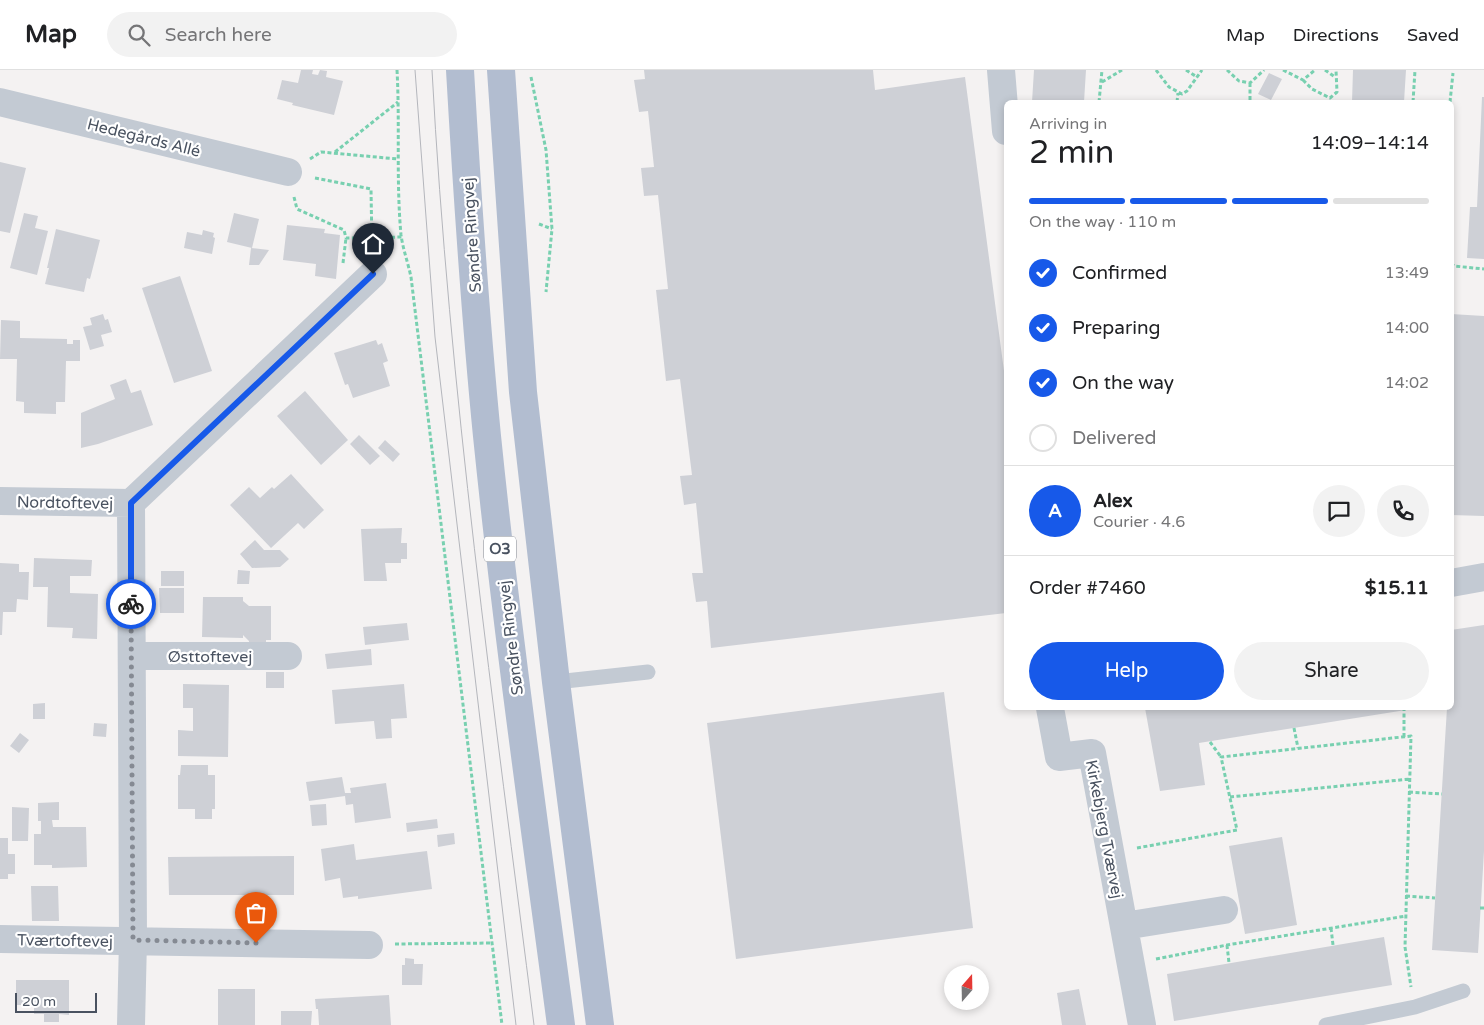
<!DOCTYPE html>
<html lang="en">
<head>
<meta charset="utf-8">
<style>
	:root { --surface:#fff; --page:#f2f2f2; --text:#202124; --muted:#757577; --line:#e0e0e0; --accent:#1759e9 }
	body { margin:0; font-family:"Varela Round",sans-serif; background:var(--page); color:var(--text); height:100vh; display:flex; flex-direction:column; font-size:19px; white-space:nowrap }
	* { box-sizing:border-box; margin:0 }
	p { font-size:16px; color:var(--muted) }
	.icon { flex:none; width:28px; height:28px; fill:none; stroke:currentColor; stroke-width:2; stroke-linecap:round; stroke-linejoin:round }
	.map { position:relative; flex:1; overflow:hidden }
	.drawer { position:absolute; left:1004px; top:30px; width:450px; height:610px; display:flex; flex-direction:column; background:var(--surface); border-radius:8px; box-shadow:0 2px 8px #0003 }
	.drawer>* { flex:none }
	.needle { width:32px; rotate:20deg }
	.fabs { position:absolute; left:944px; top:895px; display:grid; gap:10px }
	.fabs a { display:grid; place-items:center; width:45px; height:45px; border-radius:50%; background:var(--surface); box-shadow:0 2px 8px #0003; font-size:25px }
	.scale { position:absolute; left:15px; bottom:12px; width:82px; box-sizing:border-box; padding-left:5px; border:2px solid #495260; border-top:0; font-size:14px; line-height:18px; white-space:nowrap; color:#495260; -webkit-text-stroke:4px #fff; paint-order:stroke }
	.pin { position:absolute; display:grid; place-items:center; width:42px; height:42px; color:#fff; margin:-51px -21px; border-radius:50% 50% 50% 0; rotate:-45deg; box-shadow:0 0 5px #0007 }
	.pin .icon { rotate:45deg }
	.courier { position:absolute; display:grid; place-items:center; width:50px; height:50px; margin:-25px; border:4px solid #1759e9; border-radius:50%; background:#fff; color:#222; box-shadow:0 1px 6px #0007 }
	.headline em { font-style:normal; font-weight:600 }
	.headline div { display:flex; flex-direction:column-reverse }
	.headline { display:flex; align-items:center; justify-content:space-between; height:85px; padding:0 25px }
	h1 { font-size:32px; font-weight:600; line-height:38px }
	.bar { display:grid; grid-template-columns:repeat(4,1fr); gap:8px 5px; align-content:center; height:60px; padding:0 25px }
	.bar i { height:6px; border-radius:4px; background:var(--line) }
	.bar .current { background:var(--accent) }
	.bar p { grid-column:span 4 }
	.line { display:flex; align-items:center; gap:12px; padding:0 25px; border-top:1px solid var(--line) }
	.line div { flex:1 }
	.round { display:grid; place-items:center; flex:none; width:52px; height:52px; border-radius:26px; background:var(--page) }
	ol { padding:0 25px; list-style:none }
	li { display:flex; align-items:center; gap:15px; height:55px }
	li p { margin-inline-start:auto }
	li .icon { padding:5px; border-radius:50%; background:var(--accent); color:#fff; stroke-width:4 }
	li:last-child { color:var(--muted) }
	li i { width:28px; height:28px; border:2px solid var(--line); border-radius:50% }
	.button { display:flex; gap:10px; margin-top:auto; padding:10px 25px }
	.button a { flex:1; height:58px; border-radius:30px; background:var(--accent); color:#fff; font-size:20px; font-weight:600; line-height:58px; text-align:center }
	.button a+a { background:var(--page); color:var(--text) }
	header { display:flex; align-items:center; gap:30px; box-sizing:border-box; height:70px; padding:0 25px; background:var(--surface); border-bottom:1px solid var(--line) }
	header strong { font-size:24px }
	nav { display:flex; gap:28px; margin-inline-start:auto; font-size:18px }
	.search { width:350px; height:45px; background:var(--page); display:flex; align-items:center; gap:12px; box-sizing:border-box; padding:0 18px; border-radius:28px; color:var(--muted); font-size:19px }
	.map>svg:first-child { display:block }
	.building { fill:#ced0d6 }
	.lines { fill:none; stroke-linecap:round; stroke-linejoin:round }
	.path { stroke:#78d0b0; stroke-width:3; stroke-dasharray:4 2.5; stroke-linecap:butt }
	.service { stroke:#c3cad3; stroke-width:15 }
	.minor { stroke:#c3cad3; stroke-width:28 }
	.primary { stroke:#b2bdd0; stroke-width:28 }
	.tram { stroke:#b4b6bc; stroke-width:1 }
	.done { stroke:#858a93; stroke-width:5; stroke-dasharray:0 9 }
	.route { stroke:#1759e9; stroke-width:6 }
	.labels { text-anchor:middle; stroke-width:4.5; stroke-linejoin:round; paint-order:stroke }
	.shield { fill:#fff; stroke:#808690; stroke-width:1 }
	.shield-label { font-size:15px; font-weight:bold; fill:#495260 }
	.street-label { font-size:16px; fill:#495260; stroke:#fff }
</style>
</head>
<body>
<header>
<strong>Map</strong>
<div class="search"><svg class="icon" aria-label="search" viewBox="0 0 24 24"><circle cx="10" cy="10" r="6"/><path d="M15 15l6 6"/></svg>Search here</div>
<nav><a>Map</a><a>Directions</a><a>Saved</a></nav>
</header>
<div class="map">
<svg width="1484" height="955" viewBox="0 0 1484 955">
	<rect width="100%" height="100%" fill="#f4f2f2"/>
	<!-- building -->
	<path class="building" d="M301,0h12l-1,4 6,1 2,-5 7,1 -1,6 17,4 -9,34 -42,-10 1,-2 -16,-4 5,-19 16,3z
		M644,0h229l2,20 90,-13 41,309v227l-295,35 -4,-47 -11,1 -4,-29h11l-7,-70 -12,2 -4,-29 12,-1 -12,-96 -14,2 -10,-91 12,-1 -10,-94 -14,1 -3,-28 13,-1 -6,-56 -9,1 -5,-32 11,-1z
		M1034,0h52l-2,32h-52z
		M1353,0h53l-2,32h-52z
		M1269,3l13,6 -11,21 -13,-6z
		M1482,27h2v162l-17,-1 3,-51h7z
		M0,92l26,6 -16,65 -10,-2z
		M24,143l14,3 -3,12 13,3 -11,44 -27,-7z
		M234,143l25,6 -7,29 -25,-6z
		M287,155l38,4 -1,4 16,2 -4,44 -21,-3 1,-12 -33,-4z
		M56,159l44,11 -10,39 -3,-1 -3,14 -39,-8 4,-16h-2z
		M203,160l11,3 -1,4 2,1 -3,16 -28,-6 3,-16 15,3z
		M251,178l18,2 -10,15h-10z
		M180,206l32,95 -38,12 -32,-95z
		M103,244l2,6 3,-1 4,13 -11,3 3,11 -14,4 -7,-23 9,-2 -2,-7z
		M1451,244l33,2v200l-33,-1z
		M1,250l19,1v17l47,1v5h6v-4h7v21h-14l-1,41h-9v12l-32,-1v-11l-8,-1 1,-42h-17z
		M376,270l2,5 4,-2 6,18 -5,2 7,23 -37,12 -5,-14 -3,1 -11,-32z
		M126,309l5,14 10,-3 12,35 -55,19 -17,4v-35l34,-14 -5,-14z
		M305,321l43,49 -27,25 -44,-49z
		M359,365l21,21 -10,9 -20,-21z
		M385,370l15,14 -7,8 -15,-14z
		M291,404l33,36 -20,19 -6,-6 -27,25 -41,-43 19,-18 11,11 12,-11 2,2z
		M402,458l-1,15h6v16h-6v4h-16l2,18h-23l-3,-52z
		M255,470l9,10h16l9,9 -9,8 -28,1 -12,-14z
		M34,488l58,2 -1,16h-21v17l28,1 -1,45 -25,-1 1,-10 -26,-1 1,-40h-15z
		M0,493l19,1v8h10l-1,28 -11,-1 -1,13h-13l-1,23h-2z
		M238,500l12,1 -1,13h-12z
		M161,501h23v15h-23z
		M159,518h25v25h-24z
		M203,527h40v4l6,5h22v34h-5v7h-17v-6l-6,-6v3l-41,-1z
		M407,553l2,17 -44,5 -2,-18z
		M1484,555v226l-6,102 -46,-3 15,-242h4v-78z
		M371,579l1,16 -45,4 -2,-15z
		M266,602h18v16h-18z
		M183,614l46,1 -1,72 -50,-1v-26l15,1v-23h-10z
		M404,614l3,34 -16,1 1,19 -16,1 -2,-18 -39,3 -3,-34z
		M944,622l29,236 -237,31 -29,-236z
		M45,633v16h-12v-15z
		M1145,638h266l1,1 -213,34 6,42 -45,6z
		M94,653l13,1 -1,13 -13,-1z
		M20,663l9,7 -10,13 -9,-7z
		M181,695h27v10h7v34h-3v10h-17v-10h-17v-34h2z
		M342,707l3,16h6l-1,-5 36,-5 5,35 -36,5 -2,-19 -7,1 -1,-9 -36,5 -3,-19z
		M59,732v18h-7l1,7h33l1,40 -35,1v-3h-18v-31h7v-13h-3v-18z
		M326,734l1,21 -15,1 -2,-21z
		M12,737l17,1 -1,33h-16z
		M437,749l1,9 -31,4 -1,-9z
		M454,763l1,11 -17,3 -1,-12z
		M1282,767l15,88 -52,9 -16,-88z
		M0,768h8v16h7v20h-7v5h-8z
		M354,774l2,16 71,-9 5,38 -74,10v-3l-15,2 -3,-20 -15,3 -4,-32z
		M294,786v39h-125l-1,-38z
		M31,816h27l1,35h-27z
		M1384,867l8,48 -218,36 -7,-47z
		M405,888l9,1v5h9l-1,21h-20v-20h3z
		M16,910h53v35l-10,-1v8h-15v-8h-10v-9h-18z
		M218,919h37v36h-37z
		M1079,919l7,36h-24l-5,-32z
		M389,925l2,30h-72l-1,-16h-2l-1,-10z
		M281,941h31l-1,14h-30z"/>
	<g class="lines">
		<!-- path -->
		<path class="path" d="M397,0c3,55 -1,110 4,165 2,14 7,28 10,42l91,748
			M1156,0l13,17 13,7 5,-3 15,-21
			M1186,0l11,7
			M1227,0l12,11 11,2 14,-13
			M1283,0l20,10 12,-10
			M1325,0l10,7
			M531,7l15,73 6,79 -6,63
			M1303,10l9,9 18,9 7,-6 -1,-22
			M1102,12l20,-12
			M1250,13v19
			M1099,32l3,-32
			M1177,32l1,-9
			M1413,32l2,-32
			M1450,32l3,-29
			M335,82l63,-50
			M310,89l11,-7 77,7
			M315,108l56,11 1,59
			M294,127l3,12 47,21 2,8 56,-1
			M539,154l13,5
			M343,193l3,-25
			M1451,193l3,3 30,3
			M1294,658l4,20
			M1404,667v-27
			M1210,672l11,15
			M1409,722l33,2
			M1230,727l180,-18
			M1137,778l100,-18 -16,-73 190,-21 -6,211 6,40
			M1406,826l29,2
			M1480,838h4
			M1331,858l2,17
			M395,874l98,-1
			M1227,875l2,18
			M1156,889l71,-14 179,-29"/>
		<!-- service -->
		<path class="service" d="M556,612l92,-10
			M1326,955l89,-18 48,-16"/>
		<!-- minor -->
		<path class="minor" d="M1001,0l5,61
			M0,32l288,70
			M0,431l131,2
			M131,433l2,437 -2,85
			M131,433l242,-229
			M1451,513l33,-6
			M132,586h156
			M1050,638l9,49 33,-4 50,272
			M1124,856l100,-16
			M0,869l369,6"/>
		<!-- primary -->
		<path class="primary" d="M460,0c7,122 15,244 27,366 20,197 48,393 74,589
			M501,0l22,322 33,290 44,343"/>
		<!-- tram -->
		<path class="tram" d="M415,0l20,267 81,688
			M432,0c17,320 62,637 102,955"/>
	</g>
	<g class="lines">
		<!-- done -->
		<path class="done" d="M131,534l2,336 123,3"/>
		<!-- route -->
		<path class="route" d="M131,534v-101l242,-229"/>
	</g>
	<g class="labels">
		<!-- shield labels -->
		<rect class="shield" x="484" y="466.5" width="32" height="25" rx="4"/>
		<g class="shield-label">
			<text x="500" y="484">O3</text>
		</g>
		<!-- street labels -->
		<g class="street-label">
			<text transform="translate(144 67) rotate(14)" y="6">Hedegårds Allé</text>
			<text transform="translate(471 165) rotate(-94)" y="6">Søndre Ringvej</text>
			<text transform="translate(65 432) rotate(1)" y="6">Nordtoftevej</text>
			<text transform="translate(510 568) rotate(-97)" y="6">Søndre Ringvej</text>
			<text x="210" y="592">Østtoftevej</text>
			<text transform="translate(1105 759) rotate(79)" y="6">Kirkebjerg Tværvej</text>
			<text transform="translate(65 870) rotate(1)" y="6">Tværtoftevej</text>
		</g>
	</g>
</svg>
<div class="fabs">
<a><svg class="needle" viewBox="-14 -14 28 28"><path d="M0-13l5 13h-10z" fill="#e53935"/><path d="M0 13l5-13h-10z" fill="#757577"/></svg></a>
</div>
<div class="scale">20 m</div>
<div class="pin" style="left:256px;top:873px;background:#ea580c"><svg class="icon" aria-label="bag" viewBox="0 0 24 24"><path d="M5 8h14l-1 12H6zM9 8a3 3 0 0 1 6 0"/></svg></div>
<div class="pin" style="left:373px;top:204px;background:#1f2937"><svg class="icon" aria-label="home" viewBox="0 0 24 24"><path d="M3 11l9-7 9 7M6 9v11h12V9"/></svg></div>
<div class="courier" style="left:131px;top:534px"><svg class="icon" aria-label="bike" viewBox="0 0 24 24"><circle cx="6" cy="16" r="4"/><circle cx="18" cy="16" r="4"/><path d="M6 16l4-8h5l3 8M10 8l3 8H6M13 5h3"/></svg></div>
<section class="drawer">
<div class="headline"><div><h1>2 min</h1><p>Arriving in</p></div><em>14:09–14:14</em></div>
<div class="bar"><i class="current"></i><i class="current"></i><i class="current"></i><i></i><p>On the way · 110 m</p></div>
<ol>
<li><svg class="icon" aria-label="check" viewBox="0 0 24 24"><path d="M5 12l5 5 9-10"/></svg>Confirmed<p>13:49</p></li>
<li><svg class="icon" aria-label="check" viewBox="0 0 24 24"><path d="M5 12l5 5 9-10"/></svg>Preparing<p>14:00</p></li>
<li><svg class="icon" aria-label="check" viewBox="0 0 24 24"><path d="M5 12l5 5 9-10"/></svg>On the way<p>14:02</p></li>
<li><i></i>Delivered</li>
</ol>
<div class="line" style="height:90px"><b class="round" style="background:var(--accent);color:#fff">A</b><div><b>Alex</b><p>Courier · 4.6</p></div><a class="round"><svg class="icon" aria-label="chat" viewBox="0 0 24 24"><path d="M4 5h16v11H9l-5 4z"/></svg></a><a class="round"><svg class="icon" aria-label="phone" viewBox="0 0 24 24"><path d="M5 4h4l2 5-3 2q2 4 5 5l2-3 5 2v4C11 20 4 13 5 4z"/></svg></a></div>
<div class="line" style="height:65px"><div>Order #7460</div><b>$15.11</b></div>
<div class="button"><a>Help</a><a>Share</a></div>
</section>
</div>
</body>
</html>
